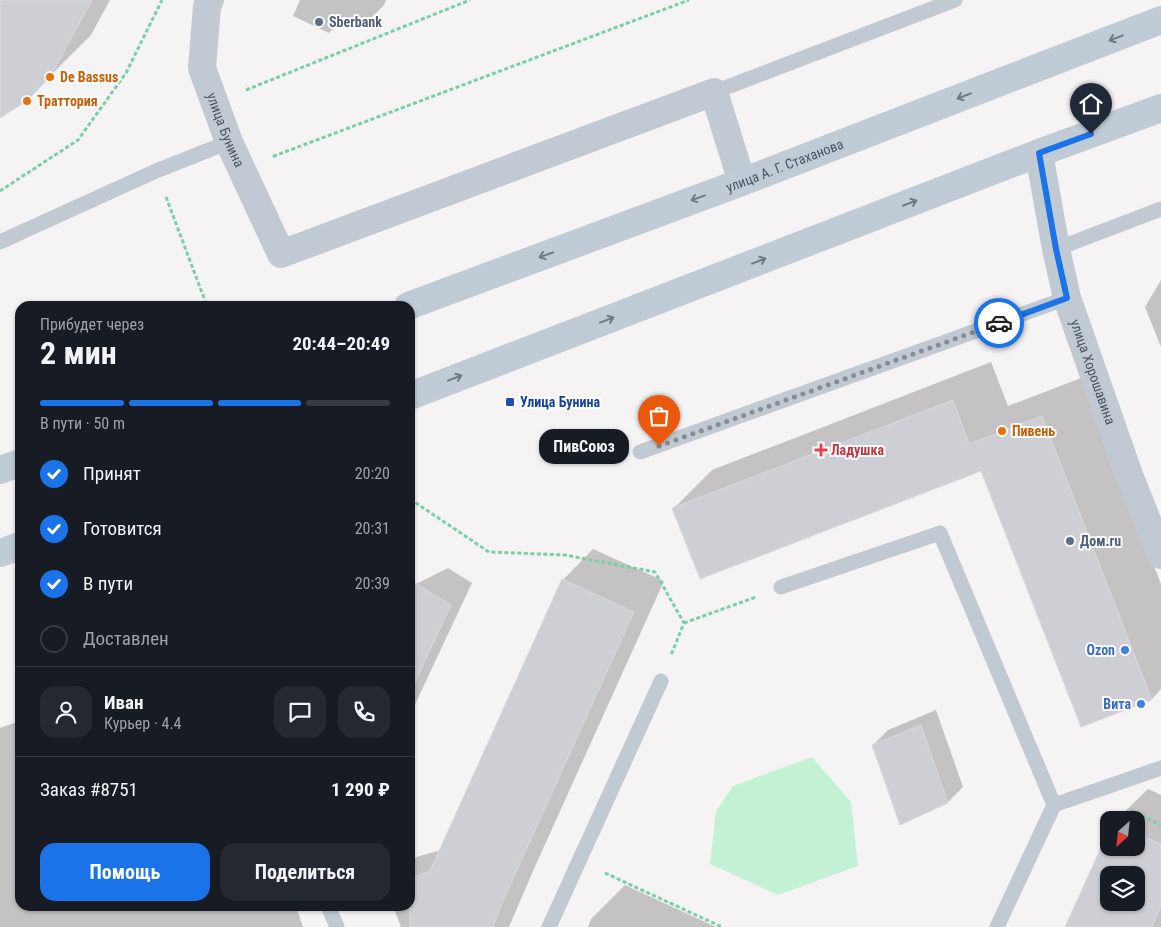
<!DOCTYPE html>
<html lang="ru">
<head>
<meta charset="utf-8">
<style>
	:root { --surface:#171b24; --page:#242831; --text:#f1f3f6; --muted:#9ea1a6; --line:#363941; --accent:#1a73e8 }
	body { margin:0; font-family:"Roboto Condensed",sans-serif; background:var(--page); color:var(--text); height:100vh; display:flex; flex-direction:column; font-size:19px; white-space:nowrap }
	* { box-sizing:border-box; margin:0 }
	p { font-size:16px; color:var(--muted) }
	.icon { flex:none; width:28px; height:28px; fill:none; stroke:currentColor; stroke-width:2; stroke-linecap:round; stroke-linejoin:round }
	.map { position:relative; flex:1; overflow:hidden }
	.details { position:absolute; left:15px; top:301px; width:400px; height:610px; display:flex; flex-direction:column; background:var(--surface); border-radius:15px; box-shadow:0 1px 4px #0004 }
	.details>* { flex:none }
	.needle { width:32px; rotate:207deg }
	.fabs { position:absolute; left:1100px; top:811px; display:grid; gap:10px }
	.fabs a { display:grid; place-items:center; width:45px; height:45px; border-radius:10px; background:var(--surface); box-shadow:0 1px 4px #0004; font-size:25px }
	.pin { position:absolute; display:grid; place-items:center; width:42px; height:42px; color:#fff; margin:-51px -21px; border-radius:50% 50% 50% 0; rotate:-45deg; box-shadow:0 0 5px #0007 }
	.pin .icon { rotate:45deg }
	.courier { position:absolute; display:grid; place-items:center; width:50px; height:50px; margin:-25px; border:4px solid #1a73e8; border-radius:50%; background:#fff; color:#222; box-shadow:0 1px 6px #0007 }
	.bubble { position:absolute; height:35px; border-radius:15px; background:var(--surface); box-shadow:0 1px 4px #0004; font-size:16px; font-weight:700; line-height:35px; text-align:center }
	.head em { font-style:normal; font-weight:700 }
	.head div { display:flex; flex-direction:column-reverse }
	.head { display:flex; align-items:center; justify-content:space-between; height:85px; padding:0 25px }
	h1 { font-size:32px; font-weight:700; line-height:38px }
	.bar { display:grid; grid-template-columns:repeat(4,1fr); gap:8px 5px; align-content:center; height:60px; padding:0 25px }
	.bar i { height:6px; border-radius:4px; background:var(--line) }
	.bar .selected { background:var(--accent) }
	.bar p { grid-column:span 4 }
	.line { display:flex; align-items:center; gap:12px; padding:0 25px; border-top:1px solid var(--line) }
	.line div { flex:1 }
	.round { display:grid; place-items:center; flex:none; width:52px; height:52px; border-radius:15px; background:var(--page) }
	ol { padding:0 25px; list-style:none }
	li { display:flex; align-items:center; gap:15px; height:55px }
	li p { margin-inline-start:auto }
	li .icon { padding:5px; border-radius:50%; background:var(--accent); color:#fff; stroke-width:4 }
	li:last-child { color:var(--muted) }
	li i { width:28px; height:28px; border:2px solid var(--line); border-radius:50% }
	.button { display:flex; gap:10px; margin-top:auto; padding:10px 25px }
	.button a { flex:1; height:58px; border-radius:15px; background:var(--accent); color:#fff; font-size:20px; font-weight:700; line-height:58px; text-align:center }
	.button a+a { background:var(--page); color:var(--text) }
	.map>svg:first-child { display:block }
	.green { fill:#c3f1d5 }
	.shadow { fill:#0003; fill-rule:evenodd }
	.building { fill:#cdcfd5; stroke:#d7d9de; fill-rule:evenodd }
	.lines { fill:none; stroke-linecap:round; stroke-linejoin:round }
	.path { stroke:#7ad0a6; stroke-width:3; stroke-dasharray:4 2.5; stroke-linecap:butt }
	.service { stroke:#c1cad2; stroke-width:15 }
	.minor { stroke:#c1cad2; stroke-width:28 }
	.secondary { stroke:#c1cbd6; stroke-width:28 }
	.oneway { stroke:#6e7984 }
	.done { stroke:#868d94; stroke-width:5; stroke-dasharray:0 9 }
	.route { stroke:#1a73e8; stroke-width:6 }
	.service-dot { fill:#5c6f8a; stroke:#fff; stroke-width:2 }
	.food-dot { fill:#e8710a; stroke:#fff; stroke-width:2 }
	.transit-dot { fill:#1a4fb4; stroke:#fff; stroke-width:2 }
	.health-dot { fill:#e0444e; stroke:#fff; stroke-width:2 }
	.shop-dot { fill:#3f7fe0; stroke:#fff; stroke-width:2 }
	.labels { text-anchor:middle; stroke-width:4; stroke-linejoin:round; paint-order:stroke }
	.service-label { font-size:14px; font-weight:bold; fill:#4e5e75; stroke:#fff; text-anchor:start }
	.food-label { font-size:14px; font-weight:bold; fill:#c56008; stroke:#fff; text-anchor:start }
	.street-label { font-size:14px; fill:#4a5661; stroke:#fff }
	.transit-label { font-size:14px; font-weight:bold; fill:#164399; stroke:#fff; text-anchor:start }
	.health-label { font-size:14px; font-weight:bold; fill:#be3a42; stroke:#fff; text-anchor:start }
	.shop-label { font-size:14px; font-weight:bold; fill:#366cbe; stroke:#fff; text-anchor:end }
</style>
</head>
<body>
<div class="map">
<svg width="1161" height="927" viewBox="0 0 1161 927">
	<rect width="100%" height="100%" fill="#f5f3f3"/>
	<!-- green -->
	<path class="green" d="M812,757l39,45 7,64 -80,29 -68,-31 6,-53 17,-25z"/>
	<!-- shadow -->
	<path class="shadow" d="M0,0h110l-19,35 -65,65 -26,16z
		M300,0h86l-2,5 -21,21 -19,-9 -15,16 -36,-17z
		M1161,280v67l-16,-40z
		M991,362l17,44 73,-28 80,206v105l-9,10 -70,27 -101,-257 -307,39 38,-38z
		M593,549l71,32 -131,290 -24,56h-108l-8,-21h17v-43l6,-6 25,-7 122,-270z
		M448,568l24,15 -62,132v-128z
		M936,710l27,77 -15,15 -75,-57 15,-15z
		M20,721v185h276l7,21h-303v-199z
		M1148,789l13,6v132h-94l42,-79h27v-28h-20zM1109,875h27v27h-27z
		M625,885l91,42h-128l3,-8z"/>
	<!-- building -->
	<path class="building" d="M0,0h92l-42,77 -23,24 -27,17z
		M953,400l16,44 73,-28 110,284 -71,27 -100,-256 -281,108 -28,-71z
		M562,579l72,33 -132,291 -9,24h-83v-48l20,-8z
		M410,580l41,25 -41,88z
		M921,725l27,78 -48,22 -28,-80z
		M1109,830v18h27v-15l25,11v62l-9,21h-87zM1109,875h27v27h-27z"/>
	<g class="lines">
		<!-- path -->
		<path class="path" d="M246,90l224,-90
			M274,155v1l415,-156
			M0,191l78,-51 48,-67 36,-73
			M166,197l41,109
			M410,499l79,53 76,3 90,17 29,51 -13,32
			M684,623l72,-26
			M1130,810l31,15
			M605,873l117,54"/>
		<!-- service -->
		<path class="service" d="M714,92l241,-92
			M0,242l156,-71 73,-29
			M1056,249l105,-40
			M640,452l427,-154
			M781,587l159,-54 114,272
			M328,906l9,21
			M549,927l112,-246
			M997,927l57,-122 107,-37"/>
		<!-- minor -->
		<g class="minor">
			<path id="s1" d="M210,0l-3,6 -5,62 27,74 52,112 433,-162 28,90"/>
			<path id="s2" d="M1039,153l17,96 11,49 62,177 32,80"/>
		</g>
		<!-- secondary -->
		<g class="secondary">
			<path id="s3" d="M408,306l334,-124 419,-162"/>
			<path d="M410,396l629,-243 122,-45"/>
			<path d="M0,470l20,-7"/>
			<path d="M0,553l20,-7"/>
		</g>
	</g>
	<!-- one-way arrows -->
	<defs><path id="oneway-shaft" d="M-6 0H5M1.5-3L5.5 0L1.5 3" fill="none" stroke-width="1.6" stroke-linecap="round" stroke-linejoin="round" transform="scale(1.25)"/></defs>
	<g class="oneway">
		<use href="#oneway-shaft" transform="translate(1116 38) rotate(159)"/>
		<use href="#oneway-shaft" transform="translate(964 96) rotate(159)"/>
		<use href="#oneway-shaft" transform="translate(698 198) rotate(160)"/>
		<use href="#oneway-shaft" transform="translate(910 203) rotate(-21)"/>
		<use href="#oneway-shaft" transform="translate(546 255) rotate(160)"/>
		<use href="#oneway-shaft" transform="translate(759 261) rotate(-21)"/>
		<use href="#oneway-shaft" transform="translate(607 320) rotate(-21)"/>
		<use href="#oneway-shaft" transform="translate(455 378) rotate(-21)"/>
	</g>
	<g class="lines">
		<!-- done -->
		<path class="done" d="M659,446l340,-123"/>
		<!-- route -->
		<path class="route" d="M999,323l68,-25 -11,-49 -17,-96 52,-19"/>
	</g>
	<!-- markers -->
	<g class="service-dot">
		<circle cx="319" cy="22" r="5"/>
		<circle cx="1070" cy="541" r="5"/>
	</g>
	<g class="food-dot">
		<circle cx="50" cy="77" r="5"/>
		<circle cx="27" cy="101" r="5"/>
		<circle cx="1002" cy="431" r="5"/>
	</g>
	<rect class="transit-dot" x="505" y="397" width="10" height="10" rx="2.5"/>
	<path class="health-dot" d="M818.5 442.5h5v5h5v5h-5v5h-5v-5h-5v-5h5z"/>
	<g class="shop-dot">
		<circle cx="1125" cy="650" r="5"/>
		<circle cx="1141" cy="704" r="5"/>
	</g>
	<g class="labels">
		<!-- service labels -->
		<g class="service-label">
			<text x="329" y="27">Sberbank</text>
			<text x="1080" y="546">Дом.ru</text>
		</g>
		<!-- food labels -->
		<g class="food-label">
			<text x="60" y="82">De Bassus</text>
			<text x="37" y="106">Траттория</text>
			<text x="1012" y="436">Пивень</text>
		</g>
		<!-- street labels -->
		<g class="street-label">
			<text dy="5" stroke="none"><textPath href="#s1" startOffset="135">улица Бунина</textPath></text>
			<text dy="5" stroke="none"><textPath href="#s3" startOffset="402">улица А. Г. Стаханова</textPath></text>
			<text dy="5" stroke="none"><textPath href="#s2" startOffset="226">улица Хорошавина</textPath></text>
		</g>
		<!-- transit labels -->
		<g class="transit-label">
			<text x="520" y="407">Улица Бунина</text>
		</g>
		<!-- health labels -->
		<g class="health-label">
			<text x="831" y="455">Ладушка</text>
		</g>
		<!-- shop labels -->
		<g class="shop-label">
			<text x="1115" y="655">Ozon</text>
			<text x="1131" y="709">Вита</text>
		</g>
	</g>
</svg>
<div class="fabs">
<a><svg class="needle" viewBox="-14 -14 28 28"><path d="M0-13l5 13h-10z" fill="#e53935"/><path d="M0 13l5-13h-10z" fill="#9ea1a6"/></svg></a>
<a><svg class="icon" aria-label="layers" viewBox="0 0 24 24"><path d="M12 4l9 5-9 5-9-5zM3 14l9 5 9-5"/></svg></a>
</div>
<div class="pin" style="left:659px;top:446px;background:#ea580c"><svg class="icon" aria-label="bag" viewBox="0 0 24 24"><path d="M5 8h14l-1 12H6zM9 8a3 3 0 0 1 6 0"/></svg></div>
<div class="pin" style="left:1091px;top:134px;background:#1f2937"><svg class="icon" aria-label="home" viewBox="0 0 24 24"><path d="M3 11l9-7 9 7M6 9v11h12V9"/></svg></div>
<div class="courier" style="left:999px;top:323px"><svg class="icon" aria-label="car" viewBox="0 0 24 24"><path d="M5 17H2v-5l4-1 3-4h7l3 4 3 1v5h-3M9 17h6M6 11h13"/><circle cx="7" cy="17" r="2"/><circle cx="17" cy="17" r="2"/></svg></div>
<div class="bubble" style="left:539px;top:429px;width:90px">ПивСоюз</div>
<section class="details">
<div class="head"><div><h1>2 мин</h1><p>Прибудет через</p></div><em>20:44–20:49</em></div>
<div class="bar"><i class="selected"></i><i class="selected"></i><i class="selected"></i><i></i><p>В пути · 50 m</p></div>
<ol>
<li><svg class="icon" aria-label="check" viewBox="0 0 24 24"><path d="M5 12l5 5 9-10"/></svg>Принят<p>20:20</p></li>
<li><svg class="icon" aria-label="check" viewBox="0 0 24 24"><path d="M5 12l5 5 9-10"/></svg>Готовится<p>20:31</p></li>
<li><svg class="icon" aria-label="check" viewBox="0 0 24 24"><path d="M5 12l5 5 9-10"/></svg>В пути<p>20:39</p></li>
<li><i></i>Доставлен</li>
</ol>
<div class="line" style="height:90px"><a class="round"><svg class="icon" aria-label="person" viewBox="0 0 24 24"><circle cx="12" cy="8" r="4"/><path d="M4 21q1-7 8-7t8 7"/></svg></a><div><b>Иван</b><p>Курьер · 4.4</p></div><a class="round"><svg class="icon" aria-label="chat" viewBox="0 0 24 24"><path d="M4 5h16v11H9l-5 4z"/></svg></a><a class="round"><svg class="icon" aria-label="phone" viewBox="0 0 24 24"><path d="M5 4h4l2 5-3 2q2 4 5 5l2-3 5 2v4C11 20 4 13 5 4z"/></svg></a></div>
<div class="line" style="height:65px"><div>Заказ #8751</div><b>1 290 ₽</b></div>
<div class="button"><a>Помощь</a><a>Поделиться</a></div>
</section>
</div>
</body>
</html>
